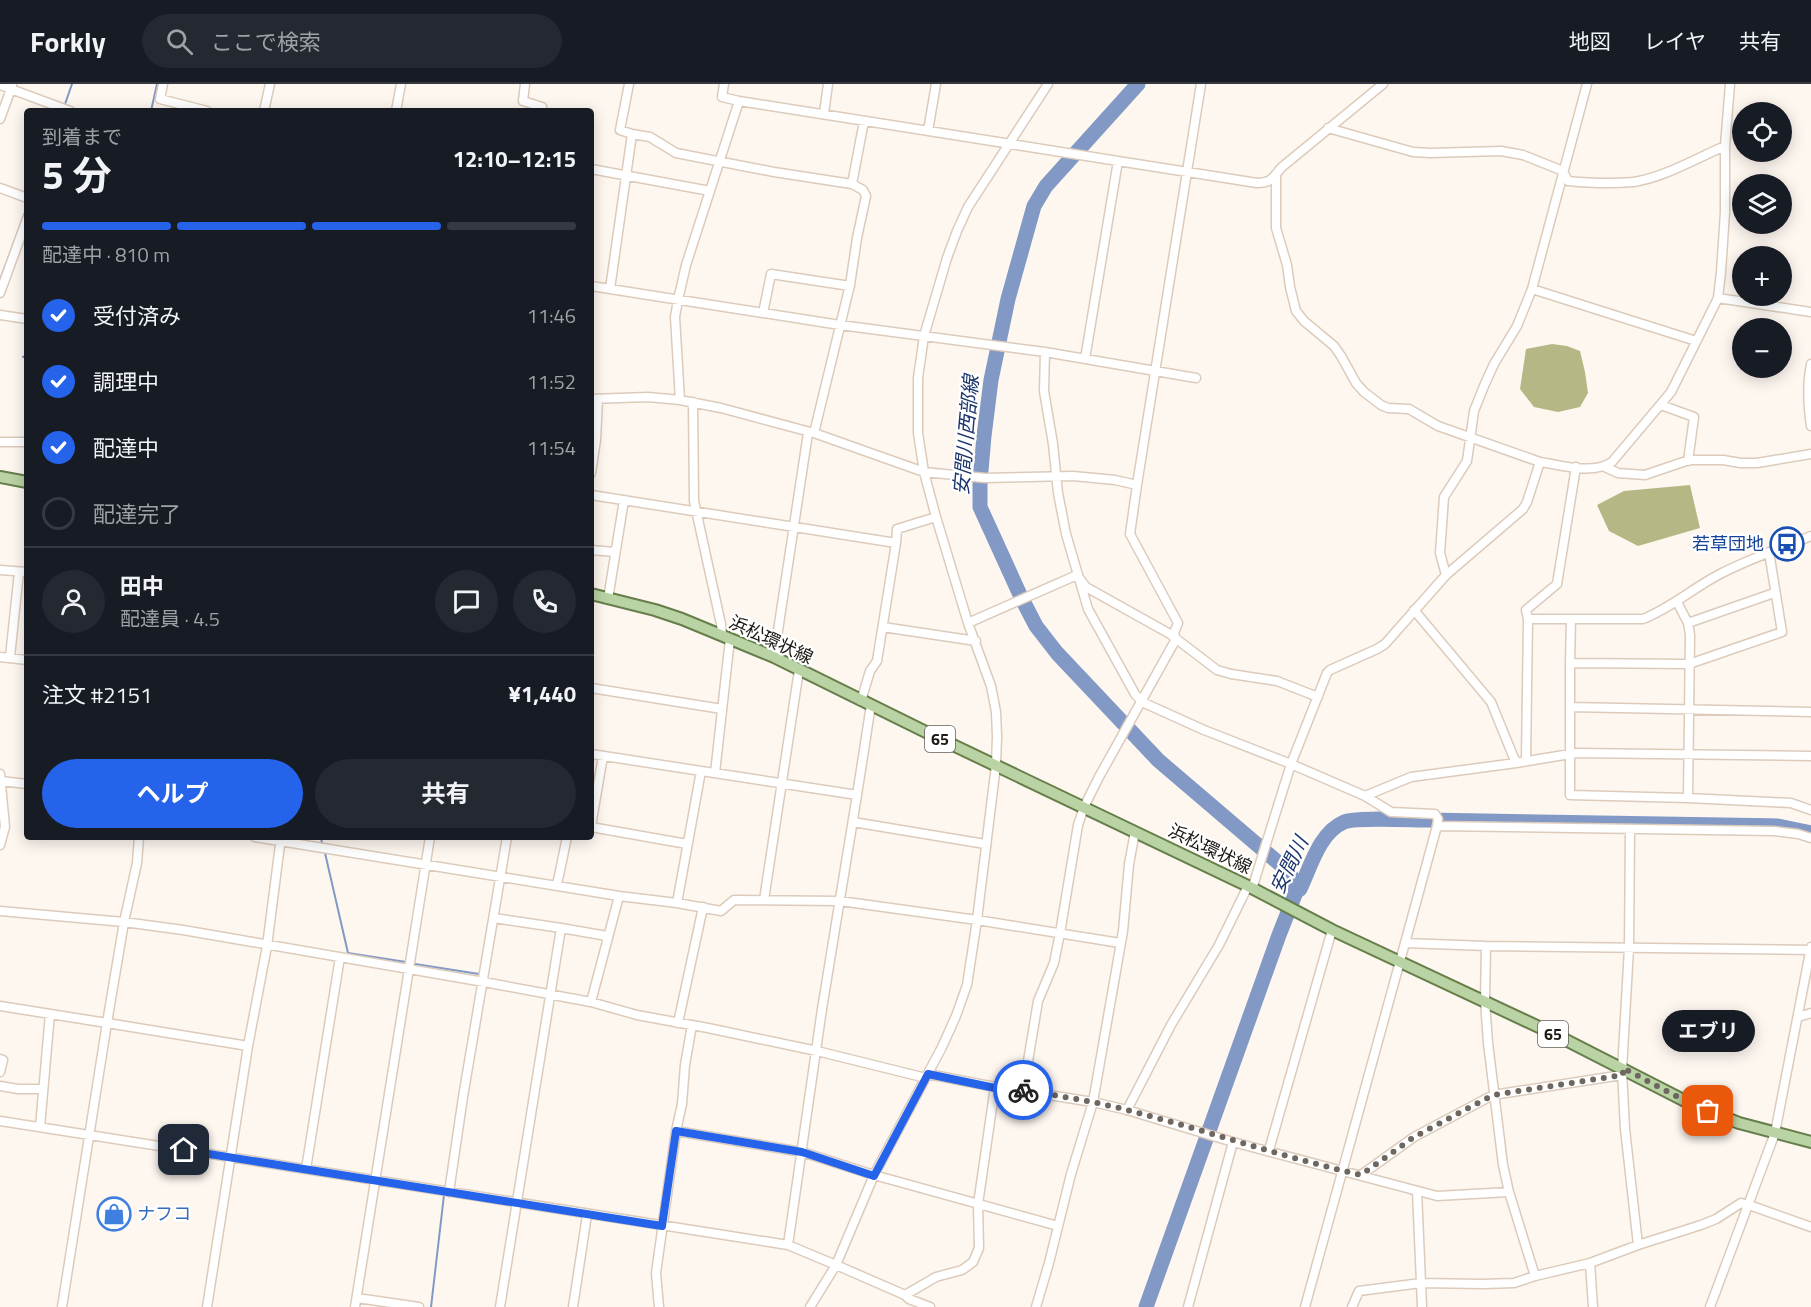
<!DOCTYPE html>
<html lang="ja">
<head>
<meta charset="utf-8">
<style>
	:root { --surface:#171b24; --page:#242831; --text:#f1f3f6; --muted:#9ea1a6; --line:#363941; --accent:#2563eb }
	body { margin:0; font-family:"Titillium Web","Noto Sans JP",sans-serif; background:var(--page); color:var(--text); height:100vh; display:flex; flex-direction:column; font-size:22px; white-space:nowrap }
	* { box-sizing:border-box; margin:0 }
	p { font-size:20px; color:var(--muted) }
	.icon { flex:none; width:33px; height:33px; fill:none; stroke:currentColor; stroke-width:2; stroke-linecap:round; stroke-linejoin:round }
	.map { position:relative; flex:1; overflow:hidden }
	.details { position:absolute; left:24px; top:24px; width:570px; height:732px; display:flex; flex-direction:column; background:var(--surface); border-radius:6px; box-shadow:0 3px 15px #0003 }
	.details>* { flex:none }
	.tools { position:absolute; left:1732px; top:18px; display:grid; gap:12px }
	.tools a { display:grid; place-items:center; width:60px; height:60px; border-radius:50%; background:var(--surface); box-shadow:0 3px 15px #0003; font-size:30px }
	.pin { position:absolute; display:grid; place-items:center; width:51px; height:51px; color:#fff; margin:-26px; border-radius:12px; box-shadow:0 3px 9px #0006 }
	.courier { position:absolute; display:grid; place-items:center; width:60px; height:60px; margin:-30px; border:4px solid #2563eb; border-radius:50%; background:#fff; color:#222; box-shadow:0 2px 8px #0007 }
	.bubble { position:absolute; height:42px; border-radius:21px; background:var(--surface); box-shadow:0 3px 15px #0003; font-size:20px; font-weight:700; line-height:42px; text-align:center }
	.headline em { font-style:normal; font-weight:700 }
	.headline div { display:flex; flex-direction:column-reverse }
	.headline { display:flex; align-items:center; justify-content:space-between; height:102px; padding:0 18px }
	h1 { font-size:39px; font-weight:700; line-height:45px }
	.bar { display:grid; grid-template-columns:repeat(4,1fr); gap:9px 6px; align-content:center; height:72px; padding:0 18px }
	.bar i { height:8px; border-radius:4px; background:var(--line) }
	.bar .selected { background:var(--accent) }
	.bar p { grid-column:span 4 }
	.line { display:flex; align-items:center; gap:15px; padding:0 18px; border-top:2px solid var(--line) }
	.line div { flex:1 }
	.round { display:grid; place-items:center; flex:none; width:63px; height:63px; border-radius:32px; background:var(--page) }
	ol { padding:0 18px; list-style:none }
	li { display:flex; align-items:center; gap:18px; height:66px }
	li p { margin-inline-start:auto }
	li .icon { padding:6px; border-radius:50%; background:var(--accent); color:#fff; stroke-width:4 }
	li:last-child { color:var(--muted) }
	li i { width:33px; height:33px; border:3px solid var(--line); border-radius:50% }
	.cta { display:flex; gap:12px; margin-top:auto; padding:12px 18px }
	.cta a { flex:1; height:69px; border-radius:36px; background:var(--accent); color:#fff; font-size:24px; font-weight:700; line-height:69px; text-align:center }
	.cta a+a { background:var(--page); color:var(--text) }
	header { display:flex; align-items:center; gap:36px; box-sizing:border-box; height:84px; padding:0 30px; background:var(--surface); border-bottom:2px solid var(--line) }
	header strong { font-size:28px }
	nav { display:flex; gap:33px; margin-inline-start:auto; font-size:21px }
	.search { width:420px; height:54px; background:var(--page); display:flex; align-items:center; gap:15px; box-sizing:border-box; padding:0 21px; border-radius:33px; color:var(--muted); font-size:22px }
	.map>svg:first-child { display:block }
	.forest { fill:#b5b884 }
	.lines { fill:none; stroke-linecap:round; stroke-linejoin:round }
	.stream { stroke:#8299c5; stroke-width:2 }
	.river { stroke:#8299c5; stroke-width:15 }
	.minor-casing { stroke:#dccbbb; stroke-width:11 }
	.major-casing { stroke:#657e4a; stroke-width:14 }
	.minor { stroke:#fff; stroke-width:8 }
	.major { stroke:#b9d3a4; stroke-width:10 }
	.done { stroke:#6d6760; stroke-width:6; stroke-dasharray:0 10.8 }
	.route { stroke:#2563eb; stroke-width:8 }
	.labels { text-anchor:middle; stroke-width:4.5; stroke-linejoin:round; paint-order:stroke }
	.shield { fill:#fff; stroke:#625e5a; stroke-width:1.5 }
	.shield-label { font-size:16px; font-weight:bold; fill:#1f1913 }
	.transit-label { font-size:18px; fill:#164399; stroke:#fff; text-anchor:end }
	.street-label { font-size:18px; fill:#1f1913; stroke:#fff }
	.shop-label { font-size:18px; fill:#366cbe; stroke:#fff; text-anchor:start }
	.water-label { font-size:20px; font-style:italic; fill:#1c366d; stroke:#fff }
</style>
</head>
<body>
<header>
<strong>Forkly</strong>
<div class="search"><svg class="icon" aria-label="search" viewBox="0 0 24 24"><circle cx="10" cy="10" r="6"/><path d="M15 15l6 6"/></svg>ここで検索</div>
<nav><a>地図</a><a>レイヤ</a><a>共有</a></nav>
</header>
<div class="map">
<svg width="1811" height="1223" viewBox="0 0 1811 1223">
	<rect width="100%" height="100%" fill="#fef7f0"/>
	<!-- forest -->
	<path class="forest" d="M1552,260l15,2 13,5 5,21 3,21 -8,14 -22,5 -24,-5 -14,-18 6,-40z
		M1690,401l10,43 -62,18 -29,-15 -12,-26 27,-14z"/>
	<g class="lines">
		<!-- stream -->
		<path class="stream" d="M64,23l8,-23
			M151,27l6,-27
			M0,196l27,-73
			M23,273l4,-2
			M321,753l1,7
			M325,769l23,100 58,9
			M415,880l64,10
			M431,1223l13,-112"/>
		<!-- river -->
		<path class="river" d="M1138,0l-92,102 -12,20 -26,93 -17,81 -7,56 -4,46v25l41,90 15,29 21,27 101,107 130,111 5,8 3,13
			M1146,1223l133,-372 17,-43 4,-3c11,-23 19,-56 44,-67 11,-5 67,-2 82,-2 118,1 235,3 352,6l33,7"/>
		<defs>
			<path id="minor" d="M163,0l-3,15 47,12
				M525,0l-2,17 19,6v4
				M724,0l-2,13 17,4 518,82c15,0 16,-6 25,-16l101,-83
				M0,1l70,26
				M264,27l6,-27
				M396,27l5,-27
				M824,30l4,-30
				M0,35l12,-33
				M1328,44l85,24 17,1 71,-2 22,4 40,16 5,10c21,2 43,3 65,1 30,-4 64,-24 92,-36
				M928,47l8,-47
				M632,50l18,3 26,16 98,19 78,12
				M591,85l119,22
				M1276,90v54l11,37 3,22 6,24 8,10 30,25 7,10 15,27 8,9 17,13 7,3 21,1 29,17 102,36
				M0,104l27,10
				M591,202l249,39 205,27 151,26
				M610,205l22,-155 -12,-4 9,-46
				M1532,205l164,52
				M0,209l27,-74
				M1718,214l93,14
				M763,229l8,-39 79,12
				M0,231l27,4
				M1045,268l-1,39 9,53 5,49 8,41 22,75 47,85 7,8 62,28 87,34 74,32 26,16 44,2 3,5 -1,7 -32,117
				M1085,275l33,-198
				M1811,280c-4,20 -3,42 0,62
				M591,315l57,-2 32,3 41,8 93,25 110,39 61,6 88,-2 42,4 22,5 -7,49 48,89 -4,10 2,6 -77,138 -15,30 -6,18 -18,108 -6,30 -16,38 -15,90 -28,-4 -67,-13
				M680,316l-5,-83 3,-17 8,-35 53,-164
				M693,318l1,99 27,123 1,11
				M1661,321l33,12 -6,44
				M814,349l36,-148 7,-47 9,-42 -3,-6 -11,-6 12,-63
				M0,358h27
				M1605,383l13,6 27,2 44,-15h34l18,3h16l54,-9
				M591,389l5,-33 2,-41
				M1137,401l64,-401
				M591,411l305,48 -19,118 -7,10 -9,30
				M896,459l1,-14 39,-12
				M591,466l24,2
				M0,486l27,2
				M1446,491l-6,-22 4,-56 23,-36 7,-50 10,-25 10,-22 23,-38 15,-37 55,-205
				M608,515l16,-99
				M1414,526l77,92 25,61 60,-10 235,3
				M1528,535l-2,-9 31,-26 19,-117
				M1571,535l-1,44 119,1 93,-32 -13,-80
				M968,539l109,-48 9,12 84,47 47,36 14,4 46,7 41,16
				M1688,539l86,-30
				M883,543l93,14
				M0,573l27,3
				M10,573l9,-85
				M774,573l34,-224
				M1570,579v132l118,3 2,-163 -2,-12 -11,-21
				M591,604l131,21
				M1570,623l241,5
				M591,670l266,41 14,-90
				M1526,676l2,-141h115c28,-11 50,-31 77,-45 29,-15 61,-26 91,-38
				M715,689l15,-134
				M0,690l5,53 -5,18
				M1,697l26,3
				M1365,712l46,-19 105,-14
				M1688,714l103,5 20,7
				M853,738l132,22
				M591,742l12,-70
				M1437,742l337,5 24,3 13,4
				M591,743l96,17
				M1630,745l-1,119 -7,122 3,59 13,116
				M255,753l364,59 58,7 44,8 13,-11 106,1 137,19 143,23
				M557,801l10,-48
				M1252,805l39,-125 36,-91 3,-3 47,-21 8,-5 61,-69 77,-66 4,-7 13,-40c21,3 52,13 72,0l59,-70 47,-94 3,-26 4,-60v-66l5,-62
				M764,816l35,-230
				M677,819l24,-132
				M0,827l124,11 59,8 301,52 107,20 46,13 71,13 109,23 109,27
				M494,834l67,10
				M591,918l28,-106
				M0,922l107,17 17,-101 13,-59 2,-26
				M1798,933l13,-4
				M678,939l25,-116
				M0,975l3,1 -3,12
				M0,1002l18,3h25
				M1023,1007l70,11 34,8 106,32 204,54 72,-4 -6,-27 -15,-122 -3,-42 1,-55
				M1127,1026l44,-85 48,-80 29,-59
				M0,1037l788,124 48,20 69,30 4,4 21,8
				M40,1043l10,-113
				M676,1047l126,21 72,23 184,51
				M1269,1066l63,-220
				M306,1085l34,-212
				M1361,1091l53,-38 79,-42 129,-20
				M1417,1107l4,92 62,1 31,-1 21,-7
				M449,1108l14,-95 44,-260
				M1509,1108l26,84 55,-13 3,44
				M1749,1121l62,22
				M788,1161l34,-236 35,-214
				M1590,1179l48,-18 63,-20 15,-6 25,-16 8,3
				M905,1211l31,-18 26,-7 11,-8 6,-14 -1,-44 17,-117
				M357,1214l62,9
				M62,1223l45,-284 141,23
				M207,1223l41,-261 19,-100 14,-109
				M355,1223l75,-470
				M500,1223l61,-379 46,8
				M573,1223l14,-92
				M659,1223l-3,-34 20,-142 6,-27 3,-39 7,-40
				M810,1223l26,-42 38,-90 68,-128 14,-31 11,-31 10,-65 19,-155 1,-28 -1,-25 -5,-26 -23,-63 -32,-106 -12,-45 -6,-39v-55l6,-42 23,-78 10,-27 11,-24 80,-123
				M1036,1223l13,-44 22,-89 22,-72 30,-171 6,-67 6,-32
				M1188,1223l45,-165
				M1305,1223l100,-364 81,3 325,4
				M1352,1223l7,-16 62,-8 1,24
				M1710,1223l65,-174 36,-186"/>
			<path id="major" d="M0,393l27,5
				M591,510l64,16 27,9 92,38 158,78 316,151 84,44 224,105 137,70 46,18 72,19"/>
		</defs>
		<!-- minor casing -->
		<use href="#minor" class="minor-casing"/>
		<!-- major casing -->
		<use href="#major" class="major-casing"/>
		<!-- minor -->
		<use href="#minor" class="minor"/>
		<!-- major -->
		<use href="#major" class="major"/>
	</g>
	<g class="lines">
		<!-- done -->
		<path class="done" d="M1023,1006c35,6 70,11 104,20 78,20 155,47 234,65l53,-38 79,-42 130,-20v-7l70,37 15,6"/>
		<!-- route -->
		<path class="route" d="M184,1066l478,76 14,-95 126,21 72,24 54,-102 67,14 28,2"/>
	</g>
	<!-- icons -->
	<defs>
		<symbol id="bus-ring" viewBox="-11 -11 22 22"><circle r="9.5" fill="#fff" stroke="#1a4fb4" stroke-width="1.5"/><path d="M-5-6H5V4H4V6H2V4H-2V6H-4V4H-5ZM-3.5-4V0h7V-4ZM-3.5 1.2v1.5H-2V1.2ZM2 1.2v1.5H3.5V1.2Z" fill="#1a4fb4"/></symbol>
		<symbol id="shop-ring" viewBox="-11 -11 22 22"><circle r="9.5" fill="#fff" stroke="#3f7fe0" stroke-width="1.5"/><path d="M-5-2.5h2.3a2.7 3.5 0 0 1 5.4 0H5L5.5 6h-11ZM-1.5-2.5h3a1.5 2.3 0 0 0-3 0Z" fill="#3f7fe0"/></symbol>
	</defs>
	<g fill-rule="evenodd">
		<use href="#bus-ring" x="1768" y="441" width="38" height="38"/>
		<use href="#shop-ring" x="95" y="1111" width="38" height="38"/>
	</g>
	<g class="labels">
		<!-- shield labels -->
		<g class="shield">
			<rect x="925" y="642" width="30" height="26" rx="4.5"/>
			<rect x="1538" y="937" width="30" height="26" rx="4.5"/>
		</g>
		<g class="shield-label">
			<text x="940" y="661">65</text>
			<text x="1553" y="956">65</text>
		</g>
		<!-- transit labels -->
		<g class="transit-label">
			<text x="1764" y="466">若草団地</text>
		</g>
		<!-- street labels -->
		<g class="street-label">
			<text transform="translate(771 556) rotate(25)" y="6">浜松環状線</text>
			<text transform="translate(1210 765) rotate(26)" y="6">浜松環状線</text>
		</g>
		<!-- shop labels -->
		<g class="shop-label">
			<text x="137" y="1136">ナフコ</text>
		</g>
		<!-- water labels -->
		<g class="water-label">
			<text transform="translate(966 351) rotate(-85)" y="7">安間川西部線</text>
			<text transform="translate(1289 781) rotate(-64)" y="7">安間川</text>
		</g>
	</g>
</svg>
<div class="tools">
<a><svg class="icon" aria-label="locate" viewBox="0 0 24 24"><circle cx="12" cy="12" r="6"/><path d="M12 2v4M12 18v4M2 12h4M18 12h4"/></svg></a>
<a><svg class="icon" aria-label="layers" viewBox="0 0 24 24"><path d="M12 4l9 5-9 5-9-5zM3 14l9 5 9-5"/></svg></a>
<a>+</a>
<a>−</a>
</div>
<div class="pin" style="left:1708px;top:1027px;background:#ea580c"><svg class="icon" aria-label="bag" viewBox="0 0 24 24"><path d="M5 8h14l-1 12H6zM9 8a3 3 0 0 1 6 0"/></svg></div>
<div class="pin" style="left:184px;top:1066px;background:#1f2937"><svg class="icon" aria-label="home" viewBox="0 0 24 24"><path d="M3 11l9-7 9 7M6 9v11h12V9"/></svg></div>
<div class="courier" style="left:1023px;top:1006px"><svg class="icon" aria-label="bike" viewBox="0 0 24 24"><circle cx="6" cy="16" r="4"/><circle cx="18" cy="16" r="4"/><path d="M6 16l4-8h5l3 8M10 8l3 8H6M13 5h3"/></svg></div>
<div class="bubble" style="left:1662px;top:926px;width:93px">エブリ</div>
<section class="details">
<div class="headline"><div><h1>5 分</h1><p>到着まで</p></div><em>12:10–12:15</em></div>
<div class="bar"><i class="selected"></i><i class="selected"></i><i class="selected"></i><i></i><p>配達中 · 810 m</p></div>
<ol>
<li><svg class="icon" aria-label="check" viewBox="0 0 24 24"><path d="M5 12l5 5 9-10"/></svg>受付済み<p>11:46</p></li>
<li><svg class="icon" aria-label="check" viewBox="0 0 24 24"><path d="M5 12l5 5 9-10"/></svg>調理中<p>11:52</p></li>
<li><svg class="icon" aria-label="check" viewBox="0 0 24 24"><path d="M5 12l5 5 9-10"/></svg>配達中<p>11:54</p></li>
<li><i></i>配達完了</li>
</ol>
<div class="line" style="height:108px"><a class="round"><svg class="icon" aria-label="person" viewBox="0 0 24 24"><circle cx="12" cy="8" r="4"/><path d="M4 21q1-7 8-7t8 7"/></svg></a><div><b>田中</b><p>配達員 · 4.5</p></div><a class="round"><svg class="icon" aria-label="chat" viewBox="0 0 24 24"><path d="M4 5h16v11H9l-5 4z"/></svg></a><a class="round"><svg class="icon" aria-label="phone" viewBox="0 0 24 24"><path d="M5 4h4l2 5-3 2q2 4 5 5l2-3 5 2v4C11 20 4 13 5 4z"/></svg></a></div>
<div class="line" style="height:78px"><div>注文 #2151</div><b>¥1,440</b></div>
<div class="cta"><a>ヘルプ</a><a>共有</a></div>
</section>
</div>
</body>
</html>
